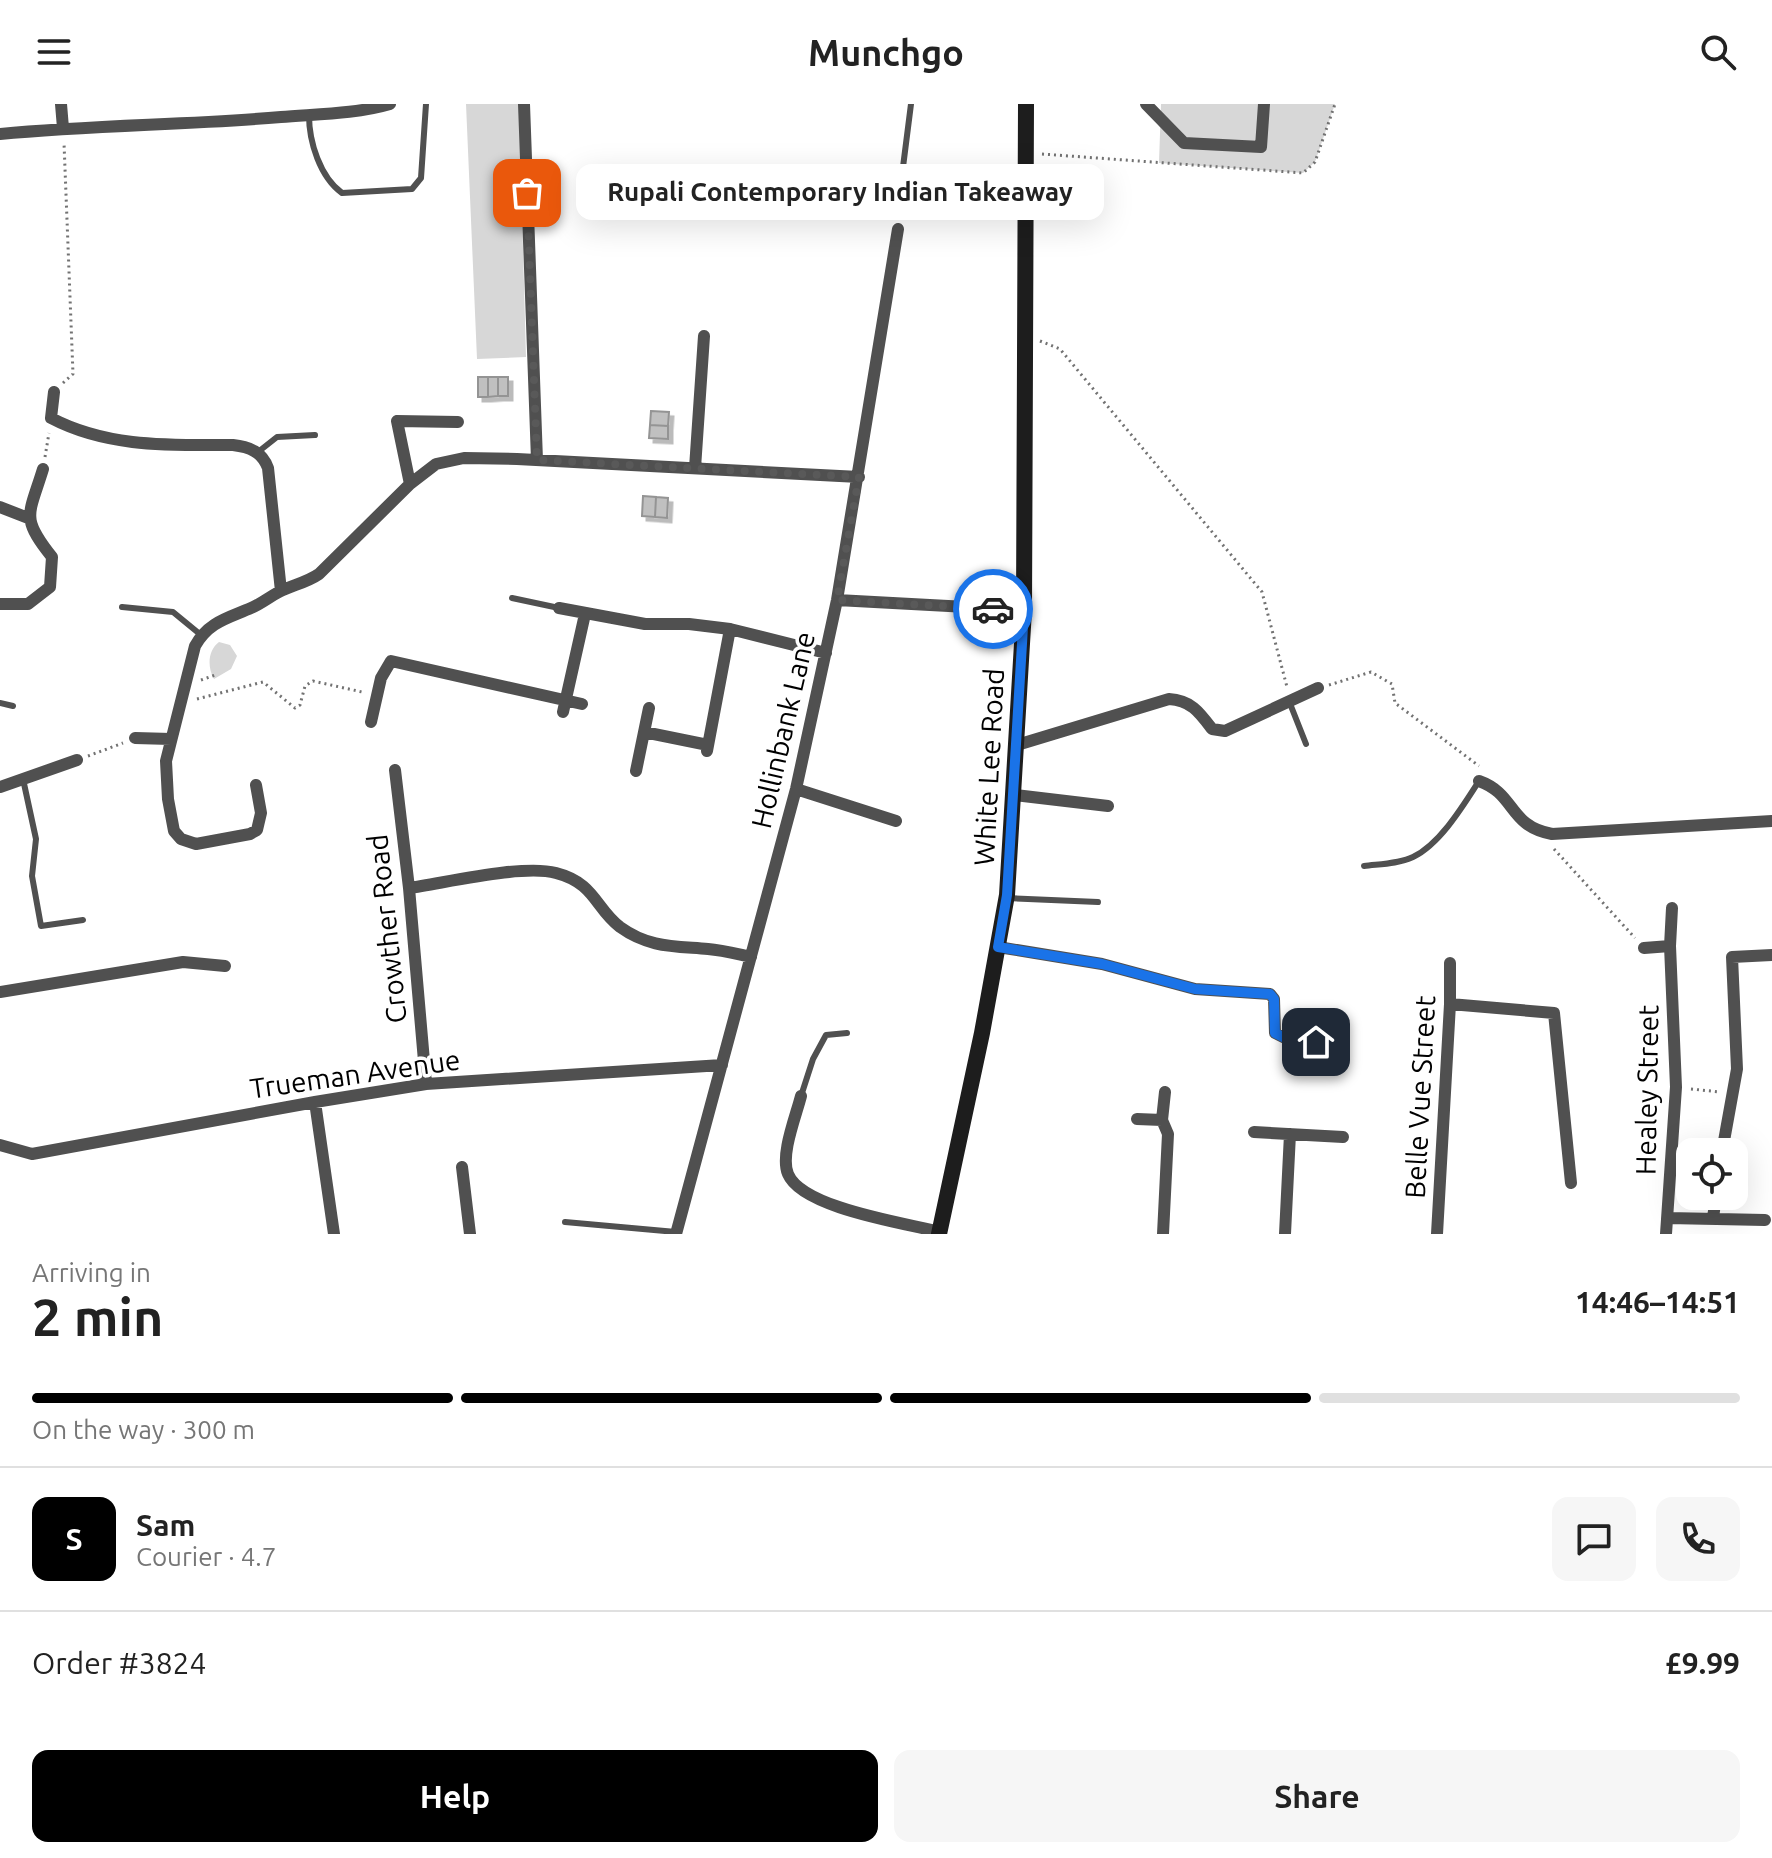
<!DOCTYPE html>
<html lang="en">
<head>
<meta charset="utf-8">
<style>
	:root { --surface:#fff; --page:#f6f6f6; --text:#222; --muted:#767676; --line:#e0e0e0; --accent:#000 }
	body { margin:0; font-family:Ubuntu,sans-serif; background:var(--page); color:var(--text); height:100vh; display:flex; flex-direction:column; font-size:30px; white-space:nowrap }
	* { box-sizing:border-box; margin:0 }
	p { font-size:26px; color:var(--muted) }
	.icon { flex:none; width:44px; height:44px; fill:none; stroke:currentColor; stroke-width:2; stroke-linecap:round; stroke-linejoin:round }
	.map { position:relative; height:1130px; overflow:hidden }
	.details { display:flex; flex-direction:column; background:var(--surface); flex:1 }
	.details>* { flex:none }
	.tools { position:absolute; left:1676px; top:1034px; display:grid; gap:16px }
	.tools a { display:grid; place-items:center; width:72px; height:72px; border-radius:16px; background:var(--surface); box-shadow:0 8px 32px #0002; font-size:40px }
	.pin { position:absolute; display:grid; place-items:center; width:68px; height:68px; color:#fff; margin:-34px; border-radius:16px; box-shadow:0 4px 12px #0006 }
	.courier { position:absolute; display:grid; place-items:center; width:80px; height:80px; margin:-40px; border:6px solid #1a73e8; border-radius:50%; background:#fff; color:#222; box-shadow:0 2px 10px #0007 }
	.bubble { position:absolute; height:56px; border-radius:16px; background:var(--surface); box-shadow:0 8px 32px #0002; font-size:26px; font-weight:700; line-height:56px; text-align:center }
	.headline em { font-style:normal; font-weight:700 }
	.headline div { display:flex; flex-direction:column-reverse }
	.headline { display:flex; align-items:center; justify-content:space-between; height:136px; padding:0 32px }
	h1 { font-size:52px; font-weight:700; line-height:60px }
	.bar { display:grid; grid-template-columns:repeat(4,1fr); gap:12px 8px; align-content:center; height:96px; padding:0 32px }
	.bar i { height:10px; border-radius:6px; background:var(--line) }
	.bar .active { background:var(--accent) }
	.bar p { grid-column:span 4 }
	.line { display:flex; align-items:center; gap:20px; padding:0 32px; border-top:2px solid var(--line) }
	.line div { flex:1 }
	.round { display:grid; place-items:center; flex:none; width:84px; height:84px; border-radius:16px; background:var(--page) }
	.cta { display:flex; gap:16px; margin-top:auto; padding:16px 32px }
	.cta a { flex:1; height:92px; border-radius:16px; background:var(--accent); color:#fff; font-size:32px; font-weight:700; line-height:92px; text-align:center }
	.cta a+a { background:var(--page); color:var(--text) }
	header { display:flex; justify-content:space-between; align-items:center; height:104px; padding:0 32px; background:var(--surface); font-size:36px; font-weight:700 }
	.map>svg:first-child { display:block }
	.green { fill:#d7d7d7 }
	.building { fill:#c0c0c0; stroke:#949494; stroke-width:2; filter:url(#shadow) }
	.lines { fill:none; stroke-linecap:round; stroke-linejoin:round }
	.path { stroke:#727272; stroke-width:3; stroke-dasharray:2 4; stroke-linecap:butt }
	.service { stroke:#505050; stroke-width:6 }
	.minor { stroke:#505050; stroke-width:12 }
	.secondary { stroke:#1d1d1d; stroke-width:16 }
	.done { stroke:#595959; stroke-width:8; stroke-dasharray:0 14.4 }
	.route { stroke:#1a73e8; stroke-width:10 }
	.labels { text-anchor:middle; stroke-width:7; stroke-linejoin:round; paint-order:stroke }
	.street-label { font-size:28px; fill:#000; stroke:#fff }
</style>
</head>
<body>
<header><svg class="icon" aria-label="menu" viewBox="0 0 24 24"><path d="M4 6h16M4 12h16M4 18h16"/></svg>Munchgo<svg class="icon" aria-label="search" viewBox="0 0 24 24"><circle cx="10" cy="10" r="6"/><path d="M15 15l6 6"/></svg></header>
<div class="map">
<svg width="1772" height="1130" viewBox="0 0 1772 1130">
	<defs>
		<filter id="shadow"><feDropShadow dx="4.5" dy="4.5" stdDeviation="0" flood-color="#0004"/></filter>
	</defs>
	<rect width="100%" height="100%" fill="#fff"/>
	<!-- green -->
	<path class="green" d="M466,0h53l7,253 -49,2z
		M1161,0h174l-20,58 -12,11 -144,-10z
		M219,538l11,3 7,11 -6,13 -17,10c-7,-12 -6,-29 5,-37z"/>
	<!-- building -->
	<path class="building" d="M478,273h10v20h-10z
		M488,273h10v19l-10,1z
		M498,273h10v19h-10z
		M651,307l18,1 -1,14 -18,-1z
		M650,321l18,1v13l-19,-1z
		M643,392l13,1 -1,20 -13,-1z
		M656,393l12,1 -1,20 -12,-1z"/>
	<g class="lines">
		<!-- path -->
		<path class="path" d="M1042,50l261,19 12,-11 20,-58
			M1040,237l20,8 202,243 25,95
			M63,279l10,-9 -9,-231
			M45,353l4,-24
			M201,576l14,-5
			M1329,581l42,-13 21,12 3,19 84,63
			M197,595l66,-17 32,26 5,-3 5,-19 8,-5 49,11
			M88,652l35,-13
			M1554,745l81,89
			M1691,985l29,3"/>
		<!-- service -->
		<path class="service" d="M309,11c0,27 11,62 33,78l70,-4 9,-11 5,-74
			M903,63l8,-63
			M258,348l19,-15 38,-2
			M512,494l47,10
			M122,503l51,5 28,23
			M1289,597l17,43
			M0,599l13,3
			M23,675l13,60 -4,37 9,50 42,-6
			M1364,762c16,-2 34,-2 49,-9 27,-13 50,-51 66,-76
			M1007,794l91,4
			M801,992l12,-37 13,-24 21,-2
			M565,1118l111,10"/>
		<!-- minor -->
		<path class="minor" d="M61,0l2,24
			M524,0l13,356
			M1146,0l38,39 77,4 3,-43
			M0,30c93,-9 187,-9 281,-17 36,-3 75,-3 109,-13
			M54,288l-3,26c57,30 120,27 182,27 17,2 29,7 35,23l13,123
			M695,364l9,-132
			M410,380l-13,-63 61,1
			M0,403l28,11
			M837,496l187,10
			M0,500h28l22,-17 2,-30c-32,-40 -23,-42 -9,-88
			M559,504l86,16h44l41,5 96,24
			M563,608l22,-98
			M371,618l10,-44 10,-17 191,43
			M644,628l64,13
			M135,634l36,1
			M1017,641l152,-46c22,1 31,14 43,30l13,2 93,-43
			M707,647l23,-122
			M395,666l14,118 17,196
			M636,667l13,-63
			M1479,677c37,13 29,45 73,53l220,-13
			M256,681l5,28 -4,17 -7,4 -54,10 -15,-5 -7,-8 -6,-32 -2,-38 29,-115c13,-24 33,-28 56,-38 10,-4 18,-11 28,-16 13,-7 27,-9 40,-18l91,-90 26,-20 28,-6 53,1 342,18
			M0,683l77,-27
			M796,685l100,32
			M1015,691l93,11
			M409,784c36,-5 114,-24 147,-15 39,10 39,35 64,54 29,21 55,19 88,22 14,1 29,5 43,8
			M998,843l104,17 93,25 75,5 4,5 1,34 14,7 27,2
			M1644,844l26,-2
			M0,888l183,-30 42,4
			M1450,900l104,9 17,170
			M801,992c-5,20 -21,59 -13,78 14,34 116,49 152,58
			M315,998l19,132
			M1137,1015l25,1
			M1254,1028l89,5
			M0,1041l32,9 283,-52 111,-18 296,-19
			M1722,1048l15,-83 -5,-112 40,-2
			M462,1063l8,67
			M1668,1114l97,2
			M1713,1114l3,-22
			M676,1130l120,-445 41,-189 61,-371
			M1163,1130l5,-100 -6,-14 3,-28
			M1285,1130l5,-100
			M1437,1130l13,-230v-41
			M1666,1130l10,-147 -6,-141 2,-38"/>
		<!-- secondary -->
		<path class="secondary" d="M939,1130l43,-201 25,-138 17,-285 2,-506"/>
	</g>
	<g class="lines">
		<!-- done -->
		<path class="done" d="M527,89l10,267 322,17 -22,123 156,9"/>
		<!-- route -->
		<path class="route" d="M993,505l31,1 -17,285 -9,52 104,17 93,25 75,5 4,5 1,34 14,7 27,2"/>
	</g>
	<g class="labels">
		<!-- street labels -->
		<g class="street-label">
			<text transform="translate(783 626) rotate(-77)" y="10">Hollinbank Lane</text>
			<text transform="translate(989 663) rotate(-87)" y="10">White Lee Road</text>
			<text transform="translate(387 825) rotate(-96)" y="10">Crowther Road</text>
			<text transform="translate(355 970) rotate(-8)" y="10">Trueman Avenue</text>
			<text transform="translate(1647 986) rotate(-89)" y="10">Healey Street</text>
			<text transform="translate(1420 993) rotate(-87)" y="10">Belle Vue Street</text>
		</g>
	</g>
</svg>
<div class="tools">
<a><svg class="icon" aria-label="locate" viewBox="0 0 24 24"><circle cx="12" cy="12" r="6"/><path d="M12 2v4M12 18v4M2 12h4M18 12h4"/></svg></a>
</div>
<div class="pin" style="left:527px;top:89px;background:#ea580c"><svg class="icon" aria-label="bag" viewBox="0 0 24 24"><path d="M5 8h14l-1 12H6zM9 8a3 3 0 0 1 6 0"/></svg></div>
<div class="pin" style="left:1316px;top:938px;background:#1f2937"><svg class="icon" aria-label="home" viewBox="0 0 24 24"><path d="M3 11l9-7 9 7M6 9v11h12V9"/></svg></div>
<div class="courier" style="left:993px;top:505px"><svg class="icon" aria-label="car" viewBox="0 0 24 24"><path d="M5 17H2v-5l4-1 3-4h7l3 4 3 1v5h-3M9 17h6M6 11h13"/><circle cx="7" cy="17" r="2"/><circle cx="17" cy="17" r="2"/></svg></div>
<div class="bubble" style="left:576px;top:60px;width:528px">Rupali Contemporary Indian Takeaway</div>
</div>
<section class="details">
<div class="headline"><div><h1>2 min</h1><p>Arriving in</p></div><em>14:46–14:51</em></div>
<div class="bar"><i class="active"></i><i class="active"></i><i class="active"></i><i></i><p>On the way · 300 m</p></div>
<div class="line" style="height:144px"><b class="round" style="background:var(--accent);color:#fff">S</b><div><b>Sam</b><p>Courier · 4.7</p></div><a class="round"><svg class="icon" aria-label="chat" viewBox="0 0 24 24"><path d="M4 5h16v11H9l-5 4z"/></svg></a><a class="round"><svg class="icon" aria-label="phone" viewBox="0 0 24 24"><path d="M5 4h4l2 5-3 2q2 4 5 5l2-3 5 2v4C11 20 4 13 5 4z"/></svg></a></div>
<div class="line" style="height:104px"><div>Order #3824</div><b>£9.99</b></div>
<div class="cta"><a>Help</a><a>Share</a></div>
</section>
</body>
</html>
